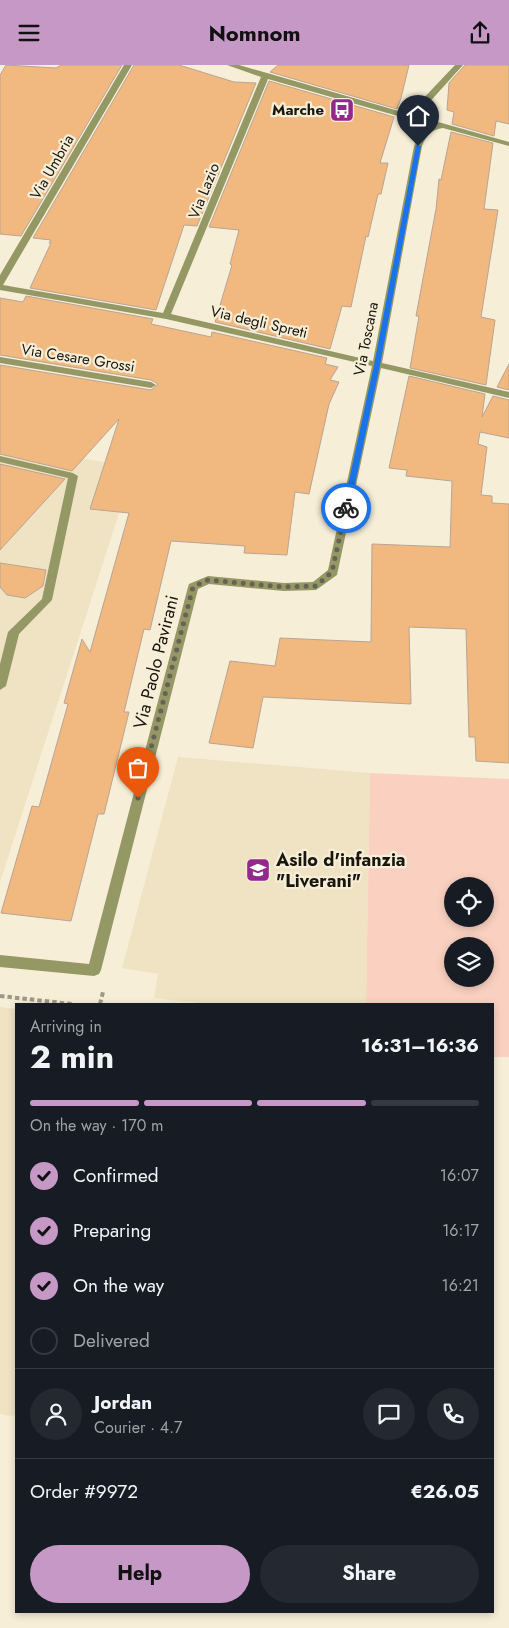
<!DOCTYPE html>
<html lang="en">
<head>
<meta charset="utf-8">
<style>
	:root { --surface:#171b24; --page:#242831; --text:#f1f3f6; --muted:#9ea1a6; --line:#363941; --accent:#c698c6 }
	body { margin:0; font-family:Jost,sans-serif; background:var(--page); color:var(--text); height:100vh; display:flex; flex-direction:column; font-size:19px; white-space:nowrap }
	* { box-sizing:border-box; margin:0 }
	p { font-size:16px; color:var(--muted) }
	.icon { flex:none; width:28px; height:28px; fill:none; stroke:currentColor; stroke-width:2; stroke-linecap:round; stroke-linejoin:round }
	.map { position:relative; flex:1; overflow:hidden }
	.side { position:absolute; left:15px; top:938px; width:479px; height:610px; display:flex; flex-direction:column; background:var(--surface); border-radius:0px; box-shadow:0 2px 8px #0003 }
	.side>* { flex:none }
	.controls { position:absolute; left:444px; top:812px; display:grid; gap:10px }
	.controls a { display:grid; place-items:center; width:50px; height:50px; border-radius:50%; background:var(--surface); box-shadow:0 2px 8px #0003; font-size:25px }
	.pin { position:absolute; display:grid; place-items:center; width:42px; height:42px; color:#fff; margin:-51px -21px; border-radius:50% 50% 50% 0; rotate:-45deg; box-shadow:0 0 5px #0007 }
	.pin .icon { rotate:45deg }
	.courier { position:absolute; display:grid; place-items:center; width:50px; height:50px; margin:-25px; border:4px solid #1a73e8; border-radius:50%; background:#fff; color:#222; box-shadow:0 1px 6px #0007 }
	.overview em { font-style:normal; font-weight:700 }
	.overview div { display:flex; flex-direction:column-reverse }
	.overview { display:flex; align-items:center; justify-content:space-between; height:85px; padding:0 15px }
	h1 { font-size:32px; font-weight:700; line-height:38px }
	.bar { display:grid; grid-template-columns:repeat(4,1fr); gap:8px 5px; align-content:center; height:60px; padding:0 15px }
	.bar i { height:6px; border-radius:4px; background:var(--line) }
	.bar .selected { background:var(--accent) }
	.bar p { grid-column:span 4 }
	.line { display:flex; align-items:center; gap:12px; padding:0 15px; border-top:1px solid var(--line) }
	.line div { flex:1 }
	.round { display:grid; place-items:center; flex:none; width:52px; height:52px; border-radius:26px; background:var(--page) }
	ol { padding:0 15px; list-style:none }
	li { display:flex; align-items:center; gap:15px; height:55px }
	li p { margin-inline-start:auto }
	li .icon { padding:5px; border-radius:50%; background:var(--accent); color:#111; stroke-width:4 }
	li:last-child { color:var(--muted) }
	li i { width:28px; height:28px; border:2px solid var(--line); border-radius:50% }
	.primary-button { display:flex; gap:10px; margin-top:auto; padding:10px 15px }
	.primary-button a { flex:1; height:58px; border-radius:30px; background:var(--accent); color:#111; font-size:20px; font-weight:700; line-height:58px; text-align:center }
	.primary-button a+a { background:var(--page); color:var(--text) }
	header { display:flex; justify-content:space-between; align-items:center; height:65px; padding:0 15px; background:var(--accent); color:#111; font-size:22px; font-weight:700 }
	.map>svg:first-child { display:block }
	.built { fill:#efe3c4 }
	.green { fill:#fad1c1; fill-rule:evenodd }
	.building { fill:#f1b880; stroke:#b8a594 }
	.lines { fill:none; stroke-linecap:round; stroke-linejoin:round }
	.path { stroke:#9e9887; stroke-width:4; stroke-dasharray:4.5 3; stroke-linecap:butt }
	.minor { fill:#939865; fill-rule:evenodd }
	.route { fill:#1a73e8 }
	.done { stroke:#676254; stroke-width:5; stroke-dasharray:0 9 }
	.labels { text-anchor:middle; stroke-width:4.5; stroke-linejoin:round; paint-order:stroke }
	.far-poi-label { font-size:15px; font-weight:bold; fill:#19160e; stroke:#f7eed7; text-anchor:end }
	.far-street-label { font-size:15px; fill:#19160e; stroke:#f7eed7 }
	.street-label { font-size:18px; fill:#19160e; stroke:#f7eed7 }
	.poi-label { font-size:18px; font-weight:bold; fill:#19160e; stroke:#f7eed7; text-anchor:start }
</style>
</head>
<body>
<header><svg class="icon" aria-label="menu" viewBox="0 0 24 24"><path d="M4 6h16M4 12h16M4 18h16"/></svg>Nomnom<svg class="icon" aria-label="share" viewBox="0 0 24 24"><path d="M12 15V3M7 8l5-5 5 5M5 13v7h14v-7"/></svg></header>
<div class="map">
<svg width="509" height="1563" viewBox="0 0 509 1563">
	<rect width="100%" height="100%" fill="#f7eed7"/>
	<!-- built -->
	<path class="built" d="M0,380l134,22 -134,415z
		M178,692l192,16 -4,231h-159l-53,-6 4,-24 -36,-6z
		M0,942l16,2v406l-8,1 -8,-2z"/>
	<!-- green -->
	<path class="green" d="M370,708l139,6v278h-16l-1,-53h-126zM452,821h33v33h-33zM452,881h33v33h-33z"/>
	<!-- building -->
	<path class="building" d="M6,0l50,3 5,-3h61l-101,171 -21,-2v-159z
		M134,0h45l55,17 22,1 -59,143 -13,-1 -28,85 -126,-22 21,-45h-2l2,-3 -18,-2z
		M278,0h131l-8,33 -4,11 -127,-37z
		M465,0h44v59l-13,-3 -2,15 -42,-12 2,-12 -7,-2 2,-27z
		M269,16l125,36 -14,46h8l-7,31h-3l-10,43 -2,-1 -15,71 -9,-1 -12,43 -115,-27 17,-57 -2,-1 9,-34 -30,-3z
		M451,67l42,11 -9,66 14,1 -17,107 14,3 -9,65 -76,-17 9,-52h-3l20,-107 3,-30 2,1z
		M26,231l127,23 -2,5 60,13 1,-5 115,26 -2,6 13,3 -8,13 9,2 -10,22 -20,90 -14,-2 -8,63 -43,-2 1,-7 -74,-5 -21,89 -6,-1 -20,83h5l-25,102h-6l-27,107 -70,-8 31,-107 7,1 29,-103 -4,-1 18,-64 8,13 39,-139 -39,-4 29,-90 -47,52 -72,-17v-89l151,25 7,-6 -7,-4 -151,-25v-57l23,4z
		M509,299v26l-12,-3z
		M409,311l76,18 -3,23 11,-21 16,4v38l-29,-6 -2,12 9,3 -6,48 11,1v7l17,1v259l-33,-2 -1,-24h-6l-3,-108 -57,-2 2,77 -148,-7 -10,51 -44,-5 21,-82 45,5 5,-28 91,4 1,-98 78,3 2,-66 -46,-5 1,-6 -18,-2z
		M0,399l65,15 -65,71z
		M0,498l46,7 -3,16 -18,12 -18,-3 -7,-8z"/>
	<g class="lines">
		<!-- path -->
		<path class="path" d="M0,931l72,8
			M100,939l3,-12"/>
		<!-- minor -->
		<path class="minor" d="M124,0h8l-129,220 160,28 98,-236 -34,-12h12l177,51 3,-13 36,-38h8l-37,41 -2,12 85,24v4l-66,-18c-12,2 -16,6 -21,18l-40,217 127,29v6l-128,-30 -44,207 -21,15 -32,1 -75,-7 -11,5 -97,381 -2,4 -5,2 -94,-9v-12l89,9 99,-377 1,-3 19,-8 76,7 29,-1 15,-12 44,-204 -206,-47 -166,-29v-15zM268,14l165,47 -11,5 -8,15 -41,215 -202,-47z
			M0,292l151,25 5,3 -5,3 -151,-25z
			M0,391l73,17 5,3 -26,124 -33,34 -13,52 -6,4v-26l8,-32 34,-33 26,-121 -68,-16z"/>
	</g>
	<!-- route -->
	<path class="route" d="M416,80l5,1 -41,219 -30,143 -4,2 -3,-2 31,-143z"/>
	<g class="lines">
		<!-- done -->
		<path class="done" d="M138,733l55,-211 15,-7 76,7 32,-1 16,-14 14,-64"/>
	</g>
	<!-- icons -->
	<defs>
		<symbol id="bus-square" viewBox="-11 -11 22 22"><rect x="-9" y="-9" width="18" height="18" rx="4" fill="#92288b" stroke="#f7eed7"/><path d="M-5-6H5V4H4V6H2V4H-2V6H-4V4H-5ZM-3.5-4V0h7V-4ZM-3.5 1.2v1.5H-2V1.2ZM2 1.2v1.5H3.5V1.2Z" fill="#fff"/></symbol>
		<symbol id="school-square" viewBox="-11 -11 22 22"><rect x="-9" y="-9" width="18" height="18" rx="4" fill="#92288b" stroke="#f7eed7"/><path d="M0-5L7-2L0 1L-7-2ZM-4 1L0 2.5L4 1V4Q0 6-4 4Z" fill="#fff"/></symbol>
	</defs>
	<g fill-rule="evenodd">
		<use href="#bus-square" x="328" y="31" width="28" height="28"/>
		<use href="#school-square" x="244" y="791" width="28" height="28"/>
	</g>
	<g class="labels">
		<!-- far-poi labels -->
		<g class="far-poi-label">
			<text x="324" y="50">Marche</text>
		</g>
		<!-- far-street labels -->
		<g class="far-street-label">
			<text transform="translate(52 102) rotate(-60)" y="5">Via Umbria</text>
			<text transform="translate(204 126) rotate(-68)" y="5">Via Lazio</text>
			<text transform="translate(259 257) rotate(13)" y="5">Via degli Spreti</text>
			<text transform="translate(366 274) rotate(-79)" y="5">Via Toscana</text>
			<text transform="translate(78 293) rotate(9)" y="5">Via Cesare Grossi</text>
		</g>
		<!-- street labels -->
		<g class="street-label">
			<text transform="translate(156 597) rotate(-76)" y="6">Via Paolo Pavirani</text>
		</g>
		<!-- poi labels -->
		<g class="poi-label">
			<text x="276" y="801">Asilo d'infanzia<tspan x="276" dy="21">"Liverani"</tspan></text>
		</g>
	</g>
</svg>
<div class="controls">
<a><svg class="icon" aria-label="locate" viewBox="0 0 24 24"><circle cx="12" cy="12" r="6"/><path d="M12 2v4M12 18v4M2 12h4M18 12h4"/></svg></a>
<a><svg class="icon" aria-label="layers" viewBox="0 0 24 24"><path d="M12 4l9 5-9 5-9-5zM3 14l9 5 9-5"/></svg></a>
</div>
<div class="pin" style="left:138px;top:733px;background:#ea580c"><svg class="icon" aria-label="bag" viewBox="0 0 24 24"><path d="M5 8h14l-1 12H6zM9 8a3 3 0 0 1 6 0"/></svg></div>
<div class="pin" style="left:418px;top:81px;background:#1f2937"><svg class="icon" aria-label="home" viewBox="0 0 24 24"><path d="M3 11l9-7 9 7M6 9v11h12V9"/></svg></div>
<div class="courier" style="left:346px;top:443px"><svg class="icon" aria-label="bike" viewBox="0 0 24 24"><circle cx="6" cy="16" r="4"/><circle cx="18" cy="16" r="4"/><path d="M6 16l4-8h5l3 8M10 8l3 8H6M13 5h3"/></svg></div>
<section class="side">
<div class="overview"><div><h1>2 min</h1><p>Arriving in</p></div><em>16:31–16:36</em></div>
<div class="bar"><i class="selected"></i><i class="selected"></i><i class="selected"></i><i></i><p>On the way · 170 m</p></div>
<ol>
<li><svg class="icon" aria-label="check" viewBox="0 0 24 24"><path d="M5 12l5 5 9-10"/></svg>Confirmed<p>16:07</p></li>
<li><svg class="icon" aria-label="check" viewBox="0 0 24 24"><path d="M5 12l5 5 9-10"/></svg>Preparing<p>16:17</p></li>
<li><svg class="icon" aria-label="check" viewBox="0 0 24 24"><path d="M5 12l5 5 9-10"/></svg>On the way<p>16:21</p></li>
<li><i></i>Delivered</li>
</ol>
<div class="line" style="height:90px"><a class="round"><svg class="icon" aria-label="person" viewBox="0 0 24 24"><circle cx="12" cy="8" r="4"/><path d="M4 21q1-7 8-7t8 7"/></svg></a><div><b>Jordan</b><p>Courier · 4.7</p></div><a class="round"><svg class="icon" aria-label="chat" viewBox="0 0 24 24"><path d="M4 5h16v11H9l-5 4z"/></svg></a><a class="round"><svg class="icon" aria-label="phone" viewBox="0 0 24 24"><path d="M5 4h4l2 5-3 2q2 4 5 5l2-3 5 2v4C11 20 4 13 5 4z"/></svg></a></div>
<div class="line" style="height:65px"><div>Order #9972</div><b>€26.05</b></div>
<div class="primary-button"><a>Help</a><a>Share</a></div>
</section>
</div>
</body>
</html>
